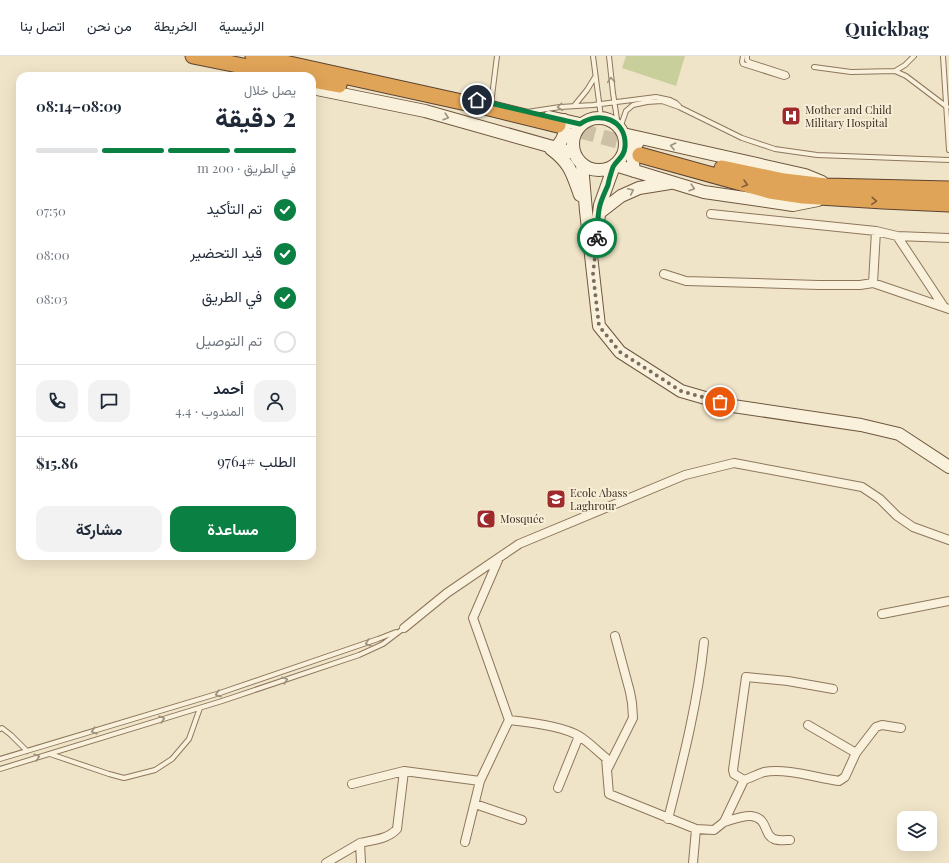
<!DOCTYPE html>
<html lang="ar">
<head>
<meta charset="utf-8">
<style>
	:root { --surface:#fff; --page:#f2f2f3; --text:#1f2937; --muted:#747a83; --line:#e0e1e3; --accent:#0b8043 }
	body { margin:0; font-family:"Playfair Display",Vazirmatn,serif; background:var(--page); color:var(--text); direction:rtl; height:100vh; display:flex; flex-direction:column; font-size:15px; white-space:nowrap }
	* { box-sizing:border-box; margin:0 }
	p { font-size:13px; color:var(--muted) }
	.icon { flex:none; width:22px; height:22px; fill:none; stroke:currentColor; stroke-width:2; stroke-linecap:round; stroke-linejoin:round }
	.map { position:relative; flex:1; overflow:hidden; direction:ltr }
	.drawer { position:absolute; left:16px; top:16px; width:300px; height:488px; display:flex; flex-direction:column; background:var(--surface); border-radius:12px; box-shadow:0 4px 16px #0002; direction:rtl }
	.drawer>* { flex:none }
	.buttons { position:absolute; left:897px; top:755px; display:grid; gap:8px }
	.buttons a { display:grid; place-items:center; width:40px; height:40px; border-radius:8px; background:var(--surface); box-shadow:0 4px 16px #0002; font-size:20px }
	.pin { position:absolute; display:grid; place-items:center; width:34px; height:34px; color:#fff; margin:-17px; border:2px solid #fff; border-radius:50%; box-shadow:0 1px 4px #0007 }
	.courier { position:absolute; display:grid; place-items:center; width:40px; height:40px; margin:-20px; border:3px solid #0b8043; border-radius:50%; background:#fff; color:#222; box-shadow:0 1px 5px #0007 }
	.summary em { font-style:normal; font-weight:700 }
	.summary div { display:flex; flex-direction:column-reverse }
	.summary { display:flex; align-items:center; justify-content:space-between; height:68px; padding:0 20px }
	h1 { font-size:26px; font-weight:700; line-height:30px }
	.bar { display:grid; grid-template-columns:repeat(4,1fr); gap:6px 4px; align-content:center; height:48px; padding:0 20px }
	.bar i { height:5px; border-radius:3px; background:var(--line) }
	.bar .current { background:var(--accent) }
	.bar p { grid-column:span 4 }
	.line { display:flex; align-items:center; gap:10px; padding:0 20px; border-top:1px solid var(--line) }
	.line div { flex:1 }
	.round { display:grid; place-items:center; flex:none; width:42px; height:42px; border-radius:12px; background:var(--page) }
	ol { padding:0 20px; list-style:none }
	li { display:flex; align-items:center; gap:12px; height:44px }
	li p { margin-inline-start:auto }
	li .icon { padding:4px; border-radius:50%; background:var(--accent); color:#fff; stroke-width:4 }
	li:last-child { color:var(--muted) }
	li i { width:22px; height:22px; border:2px solid var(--line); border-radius:50% }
	.action { display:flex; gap:8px; margin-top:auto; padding:8px 20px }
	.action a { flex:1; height:46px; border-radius:12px; background:var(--accent); color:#fff; font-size:16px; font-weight:700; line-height:46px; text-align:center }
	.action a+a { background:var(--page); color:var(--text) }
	header { display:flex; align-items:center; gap:24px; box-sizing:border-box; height:56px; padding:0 20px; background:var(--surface); border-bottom:1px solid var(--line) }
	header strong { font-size:19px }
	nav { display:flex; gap:22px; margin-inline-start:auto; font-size:14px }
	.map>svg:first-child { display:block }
	.green { fill:#c9cf9b }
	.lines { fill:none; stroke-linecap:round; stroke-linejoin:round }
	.highway-tunnel { stroke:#ccc0a6; stroke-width:15; stroke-dasharray:15 8; stroke-linecap:butt }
	.lane-casing { stroke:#8d765c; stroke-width:6 }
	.street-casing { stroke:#8d765c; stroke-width:10 }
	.secondary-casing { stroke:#6f573f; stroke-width:14 }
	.highway-casing { stroke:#5b4430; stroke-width:17 }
	.lane { stroke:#faf1dc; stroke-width:4 }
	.street { stroke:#faf1dc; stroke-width:8 }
	.secondary { stroke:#faf1dc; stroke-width:12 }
	.highway { stroke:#e0a458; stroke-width:15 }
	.oneway { stroke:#9c907e }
	.oneway2 { stroke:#7e5d36 }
	.done { stroke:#7c6e5b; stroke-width:4; stroke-dasharray:0 7.2 }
	.route { stroke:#0b8043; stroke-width:5 }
	.labels { text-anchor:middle; stroke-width:4; stroke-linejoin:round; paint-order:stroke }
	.poi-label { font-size:11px; fill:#3d2e20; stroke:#f7eed8; text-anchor:start }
</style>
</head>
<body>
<header>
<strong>Quickbag</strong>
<nav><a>الرئيسية</a><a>الخريطة</a><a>من نحن</a><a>اتصل بنا</a></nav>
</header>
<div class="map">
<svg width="949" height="807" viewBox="0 0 949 807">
	<rect width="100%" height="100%" fill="#f0e4c8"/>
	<!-- green -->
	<path class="green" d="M626,0h59l-9,30 -54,-18z"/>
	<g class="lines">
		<!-- highway-tunnel -->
		<path class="highway-tunnel" d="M558,69l86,23"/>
		<defs>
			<path id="lane" d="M593,0l8,61
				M609,0l4,37 5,33
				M743,0l-1,6 1,2 41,13 3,-1 -1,-2 -37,-12 -2,-2v-4
				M943,0l6,94
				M814,11l37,5 44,-1 10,-6 9,-9
				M895,15l11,5 41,31
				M491,48l6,-48
				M574,50l13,-16 8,-13
				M527,56l33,-5 33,-2 63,-8 14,3 6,3 3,3
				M620,72l6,-17 7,-6 14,-3 15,-1 17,6 63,31 33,11 42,6 132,5
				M0,673l2,-1 9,7 16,16
				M50,698l59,20 15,4 31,-8 17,-11 17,-20 11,-31
				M0,703l220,-66 158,-54 18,-7
				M0,713l222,-68 137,-46 24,-11 21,-16"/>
			<path id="street" d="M711,158l165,17 21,5 52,2
				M897,180l47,71
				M664,218l22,7 133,4h41l13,-2 76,26
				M873,227l3,-52
				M882,558l67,-13
				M404,572l43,-35 72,-49 166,-69 49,-12 128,24 18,12 17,17 16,11 36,13
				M509,664c19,2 54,6 70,16 10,6 18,15 27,22l3,36 87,35 18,1 10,-8 20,-42c6,-2 14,-6 20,-8 23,-4 53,6 75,9l6,-4 11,-24 20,-26 6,-2 19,3
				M808,669l48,28
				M608,712l25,-50 -1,-15 -2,-11 -15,-56
				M744,724l-10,-6 -1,-4 13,-93 42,4 45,8
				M352,728l52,-13
				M558,732l21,-52
				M475,748l47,16
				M668,763c15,-59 30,-117 36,-177
				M724,766c8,-2 19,-7 27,-6 18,2 12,19 23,23 5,2 12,1 16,1
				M465,786l15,-61
				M326,807l34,-20
				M361,807l-1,-20c13,-3 28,-4 37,-14l7,-58 76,10 29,-61 -36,-102 26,-60
				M693,807l3,-34"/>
			<path id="secondary" d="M312,32l113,23 149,42
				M549,61l31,7
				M573 88a26 26 0 1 1 52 0a26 26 0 1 1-52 0Z
				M623,78l182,41 17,7
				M555,92c9,-8 11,-16 9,-28
				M551,93c19,14 21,24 29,46
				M582,109l4,46 13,115 21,26 61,39 52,15 128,19 38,9 50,33
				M615,109l89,27 89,13 25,-5
				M634,115c-2,-13 -2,-23 7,-33
				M599,157l22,-17 18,-8 31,-5
				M595,194l5,-45 14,-39"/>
			<path id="highway" d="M193,0l100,20
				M253,0l236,52 69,17
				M312,24l27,5
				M640,99l130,36 33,5 80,5 66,3
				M722,112l62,13 42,5 123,3"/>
		</defs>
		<!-- lane casing -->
		<use href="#lane" class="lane-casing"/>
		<!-- street casing -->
		<use href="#street" class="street-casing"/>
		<!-- secondary casing -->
		<use href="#secondary" class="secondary-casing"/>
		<!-- highway casing -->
		<use href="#highway" class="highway-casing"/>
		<!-- lane -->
		<use href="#lane" class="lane"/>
		<!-- street -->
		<use href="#street" class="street"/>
		<!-- secondary -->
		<use href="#secondary" class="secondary"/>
		<!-- highway -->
		<use href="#highway" class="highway"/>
	</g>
	<!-- one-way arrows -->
	<defs><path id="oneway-chevron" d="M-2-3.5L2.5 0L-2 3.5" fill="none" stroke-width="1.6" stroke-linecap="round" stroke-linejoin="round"/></defs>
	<g class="oneway">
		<use href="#oneway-chevron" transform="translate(611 24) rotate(-96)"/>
		<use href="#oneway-chevron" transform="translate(560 51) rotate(173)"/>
		<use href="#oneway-chevron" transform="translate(446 61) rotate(16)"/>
		<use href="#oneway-chevron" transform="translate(673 90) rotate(-167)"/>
		<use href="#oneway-chevron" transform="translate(692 132) rotate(17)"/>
		<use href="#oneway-chevron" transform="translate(631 135) rotate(-25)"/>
		<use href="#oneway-chevron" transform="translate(368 587) rotate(161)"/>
		<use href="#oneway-chevron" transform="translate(285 624) rotate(-18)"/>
		<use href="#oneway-chevron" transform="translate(218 638) rotate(163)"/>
		<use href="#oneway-chevron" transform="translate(162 663) rotate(-17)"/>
		<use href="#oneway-chevron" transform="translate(94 675) rotate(163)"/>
		<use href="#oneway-chevron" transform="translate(37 701) rotate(-17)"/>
	</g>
	<g class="oneway2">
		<use href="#oneway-chevron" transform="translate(745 128) rotate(15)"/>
		<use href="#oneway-chevron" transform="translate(874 145) rotate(4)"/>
	</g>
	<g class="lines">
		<!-- done -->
		<path class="done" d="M597,182l-4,36 6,52 21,26 61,39 39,11"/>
		<!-- route -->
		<path class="route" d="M477,44l103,24c20,-14 47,-4 45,23 -1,11 -8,12 -12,20 -2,6 -4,12 -5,18 -3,7 -6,13 -8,20 -3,11 -2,23 -3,33"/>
	</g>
	<!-- icons -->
	<defs>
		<symbol id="hospital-square" viewBox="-11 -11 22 22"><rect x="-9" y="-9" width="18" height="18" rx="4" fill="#9e2a2b" stroke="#f7eed8"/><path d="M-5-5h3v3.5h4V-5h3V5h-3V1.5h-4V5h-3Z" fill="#fff"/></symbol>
		<symbol id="school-square" viewBox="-11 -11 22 22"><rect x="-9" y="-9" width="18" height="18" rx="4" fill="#9e2a2b" stroke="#f7eed8"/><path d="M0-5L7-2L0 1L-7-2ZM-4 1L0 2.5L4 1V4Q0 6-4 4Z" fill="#fff"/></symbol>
		<symbol id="mosque-square" viewBox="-11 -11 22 22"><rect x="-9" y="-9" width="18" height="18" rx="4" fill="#9e2a2b" stroke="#f7eed8"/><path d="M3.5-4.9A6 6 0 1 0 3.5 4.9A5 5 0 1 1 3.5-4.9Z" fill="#fff"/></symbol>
	</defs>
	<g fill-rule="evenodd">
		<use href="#hospital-square" x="780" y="49" width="22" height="22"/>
		<use href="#school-square" x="545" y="432" width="22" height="22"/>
		<use href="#mosque-square" x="475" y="452" width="22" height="22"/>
	</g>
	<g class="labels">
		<!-- poi labels -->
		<g class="poi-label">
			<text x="805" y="58">Mother and Child<tspan x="805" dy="13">Military Hospital</tspan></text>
			<text x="570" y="441">Ecole Abass<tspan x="570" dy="13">Laghrour</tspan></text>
			<text x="500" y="467">Mosquée</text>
		</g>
	</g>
</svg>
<div class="buttons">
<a><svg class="icon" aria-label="layers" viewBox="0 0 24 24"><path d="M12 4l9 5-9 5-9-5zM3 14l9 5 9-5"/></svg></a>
</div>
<div class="pin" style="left:720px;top:346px;background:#ea580c"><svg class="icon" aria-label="bag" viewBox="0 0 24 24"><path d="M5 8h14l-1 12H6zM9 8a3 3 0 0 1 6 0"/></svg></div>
<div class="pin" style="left:477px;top:44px;background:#1f2937"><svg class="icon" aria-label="home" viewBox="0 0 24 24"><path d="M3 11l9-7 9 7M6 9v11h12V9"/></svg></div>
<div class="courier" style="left:597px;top:182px"><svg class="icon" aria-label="bike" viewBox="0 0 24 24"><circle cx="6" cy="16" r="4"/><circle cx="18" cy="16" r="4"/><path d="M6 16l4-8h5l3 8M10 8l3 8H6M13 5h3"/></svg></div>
<section class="drawer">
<div class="summary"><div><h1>2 دقيقة</h1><p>يصل خلال</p></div><em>08:09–08:14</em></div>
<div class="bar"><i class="current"></i><i class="current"></i><i class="current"></i><i></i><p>في الطريق · 200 m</p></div>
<ol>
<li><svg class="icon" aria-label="check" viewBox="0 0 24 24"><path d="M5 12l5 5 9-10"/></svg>تم التأكيد<p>07:50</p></li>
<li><svg class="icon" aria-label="check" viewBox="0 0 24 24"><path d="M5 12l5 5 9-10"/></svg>قيد التحضير<p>08:00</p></li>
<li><svg class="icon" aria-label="check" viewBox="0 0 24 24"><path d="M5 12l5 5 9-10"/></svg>في الطريق<p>08:03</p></li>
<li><i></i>تم التوصيل</li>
</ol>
<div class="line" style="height:72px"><a class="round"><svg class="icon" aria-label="person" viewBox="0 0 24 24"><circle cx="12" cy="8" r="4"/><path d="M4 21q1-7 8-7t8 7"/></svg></a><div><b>أحمد</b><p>المندوب · 4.4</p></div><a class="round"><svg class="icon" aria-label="chat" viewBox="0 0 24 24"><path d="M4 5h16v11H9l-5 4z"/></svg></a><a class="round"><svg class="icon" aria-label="phone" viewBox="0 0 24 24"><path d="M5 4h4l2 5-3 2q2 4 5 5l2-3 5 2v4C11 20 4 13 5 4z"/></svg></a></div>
<div class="line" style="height:52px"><div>الطلب #9764</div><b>$15.86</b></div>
<div class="action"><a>مساعدة</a><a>مشاركة</a></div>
</section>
</div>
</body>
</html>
